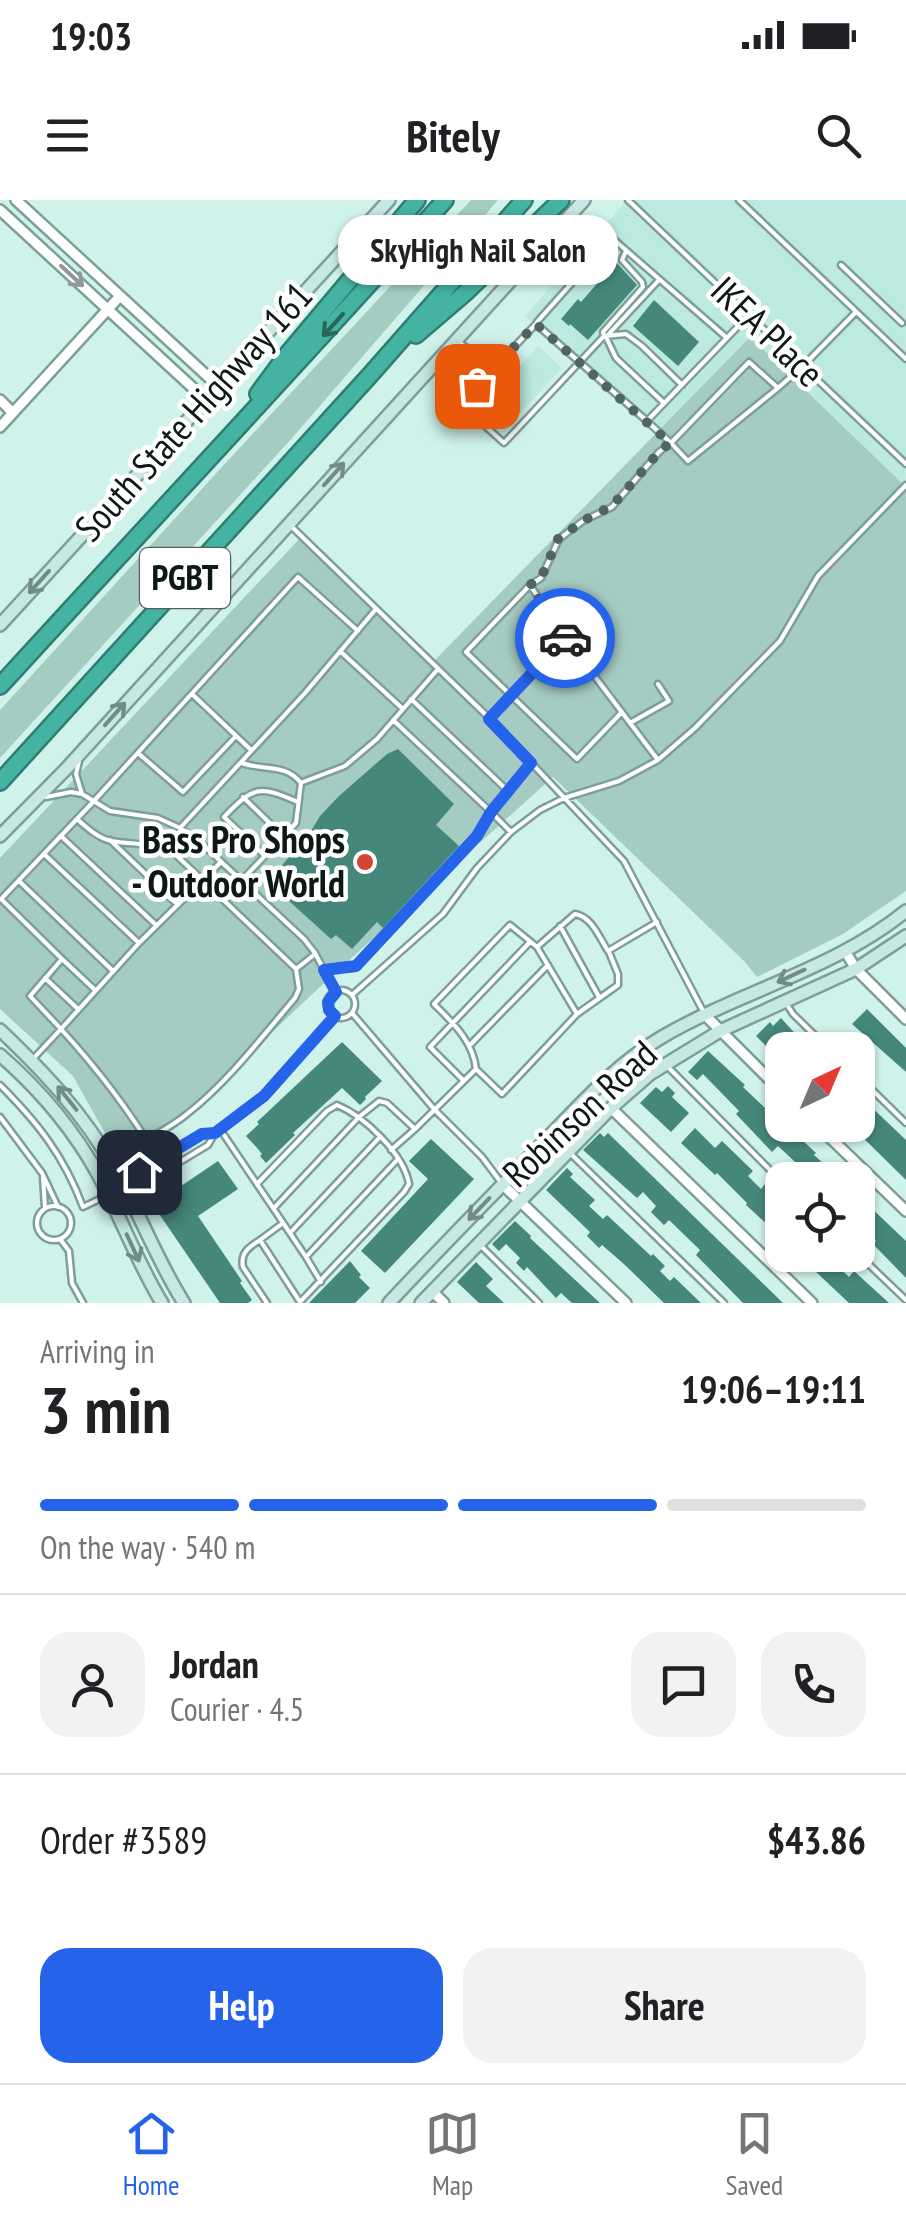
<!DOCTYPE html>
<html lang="en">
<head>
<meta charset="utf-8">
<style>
	:root { --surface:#fff; --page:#f2f2f2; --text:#202124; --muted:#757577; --line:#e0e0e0; --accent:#2563eb }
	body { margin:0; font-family:"PT Sans Narrow",sans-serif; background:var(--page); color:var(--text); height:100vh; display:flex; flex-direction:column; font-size:38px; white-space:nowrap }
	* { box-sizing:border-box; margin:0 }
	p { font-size:32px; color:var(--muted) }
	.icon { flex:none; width:55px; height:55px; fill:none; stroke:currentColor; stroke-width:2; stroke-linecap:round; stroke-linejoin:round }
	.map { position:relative; height:1103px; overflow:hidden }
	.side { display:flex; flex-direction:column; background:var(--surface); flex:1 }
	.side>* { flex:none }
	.needle { width:65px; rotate:44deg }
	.tools { position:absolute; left:765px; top:832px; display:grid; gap:20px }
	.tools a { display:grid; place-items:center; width:110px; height:110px; border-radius:20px; background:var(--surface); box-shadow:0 2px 8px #0004; font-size:50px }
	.pin { position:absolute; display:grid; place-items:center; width:85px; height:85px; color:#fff; margin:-42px; border-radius:20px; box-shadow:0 5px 15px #0006 }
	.courier { position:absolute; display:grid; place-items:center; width:100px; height:100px; margin:-50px; border:8px solid #2563eb; border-radius:50%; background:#fff; color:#222; box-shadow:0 2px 12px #0007 }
	.bubble { position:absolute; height:70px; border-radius:30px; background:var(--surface); box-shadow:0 2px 8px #0004; font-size:32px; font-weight:700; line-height:70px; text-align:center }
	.head em { font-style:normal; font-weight:700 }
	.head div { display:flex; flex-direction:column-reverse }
	.head { display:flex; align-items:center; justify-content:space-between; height:170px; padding:0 40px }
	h1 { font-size:65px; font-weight:700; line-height:75px }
	.bar { display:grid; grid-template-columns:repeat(4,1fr); gap:15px 10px; align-content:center; height:120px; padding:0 40px }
	.bar i { height:12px; border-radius:8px; background:var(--line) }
	.bar .current { background:var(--accent) }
	.bar p { grid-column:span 4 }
	.line { display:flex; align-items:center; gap:25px; padding:0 40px; border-top:2px solid var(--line) }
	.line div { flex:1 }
	.round { display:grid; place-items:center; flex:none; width:105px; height:105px; border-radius:30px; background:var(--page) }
	.primary-button { display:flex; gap:20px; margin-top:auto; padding:20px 40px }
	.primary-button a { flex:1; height:115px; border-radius:30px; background:var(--accent); color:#fff; font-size:40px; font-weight:700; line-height:115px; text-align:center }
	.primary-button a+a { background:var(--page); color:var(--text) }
	.status { display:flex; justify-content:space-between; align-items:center; height:70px; padding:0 50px; background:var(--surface); direction:ltr }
	.status svg { height:28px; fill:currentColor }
	header { display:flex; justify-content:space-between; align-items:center; height:130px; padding:0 40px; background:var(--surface); font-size:45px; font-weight:700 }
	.tabs { display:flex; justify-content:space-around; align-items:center; height:140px; border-top:2px solid var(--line); background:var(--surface); font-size:28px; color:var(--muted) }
	.tabs a { display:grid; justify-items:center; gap:5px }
	.tabs .current { color:var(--accent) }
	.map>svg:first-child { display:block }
	.built { fill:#bce9e0 }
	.green { fill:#a5ccc3 }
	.building { fill:#45877b }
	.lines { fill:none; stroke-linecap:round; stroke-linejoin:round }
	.lane-casing { stroke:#7d9f98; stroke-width:9 }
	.street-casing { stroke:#7d9f98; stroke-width:14 }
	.secondary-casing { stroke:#7d9f98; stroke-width:16 }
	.highway-casing { stroke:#307d71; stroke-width:20 }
	.lane { stroke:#fff; stroke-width:4 }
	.street { stroke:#fff; stroke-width:9 }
	.secondary { stroke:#c7e8e3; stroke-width:11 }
	.highway { stroke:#44b3a1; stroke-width:15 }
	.oneway { stroke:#929897 }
	.oneway2 { stroke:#28665c }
	.oneway3 { stroke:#738b87 }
	.done { stroke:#506561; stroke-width:10; stroke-dasharray:0 18 }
	.route { stroke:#2563eb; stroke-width:12 }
	.poi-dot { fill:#d14531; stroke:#fff; stroke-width:4 }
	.labels { text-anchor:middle; stroke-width:9; stroke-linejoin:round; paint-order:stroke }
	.shield { fill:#fff; stroke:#555e5d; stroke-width:2.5 }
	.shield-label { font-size:35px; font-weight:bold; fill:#0c1917 }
	.street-label { font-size:38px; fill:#0c1917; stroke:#fff }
	.poi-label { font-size:38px; font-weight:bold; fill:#0c1917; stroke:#fff; text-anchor:end }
</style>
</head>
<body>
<div class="status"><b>19:03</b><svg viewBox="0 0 49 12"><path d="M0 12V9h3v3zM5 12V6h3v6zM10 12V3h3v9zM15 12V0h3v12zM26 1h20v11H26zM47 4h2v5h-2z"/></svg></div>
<header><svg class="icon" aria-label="menu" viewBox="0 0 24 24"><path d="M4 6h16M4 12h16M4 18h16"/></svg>Bitely<svg class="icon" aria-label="search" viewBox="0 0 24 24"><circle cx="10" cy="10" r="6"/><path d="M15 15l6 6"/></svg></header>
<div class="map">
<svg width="906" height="1103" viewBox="0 0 906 1103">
	<rect width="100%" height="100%" fill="#cff3eb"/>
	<!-- built -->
	<path class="built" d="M627,0h279v287l-156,-149 -94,97 -131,-119z
		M538,146l24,22 -52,56 -24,-21z"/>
	<!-- green -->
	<path class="green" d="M471,0h27l-205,237 -293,321v-48l232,-254z
		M750,137l156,150v404l-63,43 -86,43 -13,-16 -191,-184 -216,194 -133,125 -84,64 -47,-84 -73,-67v-151l302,-322 131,126z"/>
	<!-- building -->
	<path class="building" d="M616,62l21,23 -49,55 -18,-16 -1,2 -8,-7 17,-20 3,3z
		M654,100l45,42 -21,24 -45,-40z
		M398,549l56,55 -18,21 23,21 -76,82 -6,-6 -25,27 -16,-14 -5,4 -63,-57 43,-51 9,-15 19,-20 48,-42z
		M867,809l39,39v24l-54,-48z
		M781,818l29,32h-28v12l-26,-26 14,-14 3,4z
		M342,842l40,39 -17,16 1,2 -6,6 -18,-17 -49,45 2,2 -29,28 -6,-7 2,-2 -4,-5 -12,-13 13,-12 -2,-2z
		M708,851l37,34 -2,2 23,22 -2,1 33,31 3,-3 16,15 -2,2 21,19 -6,6h-26l5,-6 -30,-28 -6,6 -36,-38 3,-3 -36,-37 -6,6 -9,-8z
		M668,886l7,7 -3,4 17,16 -18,19 -31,-29 16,-16 6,5z
		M864,900l42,40v40l-56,-55h8v-18z
		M695,928l20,20 7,-7 31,30 -5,5 13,13 4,-5 17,17v37l-36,-33 1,-2 -30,-30 -2,2 -34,-32z
		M600,933l4,4 4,-4 175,170h-40l-47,-48 4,-5 -31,-30 -5,5 -13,-13 5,-6 -13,-14 -6,6 -54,-48z
		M431,939l43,40 -89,94 -24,-22 67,-72 -19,-18z
		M218,961l20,28 -40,27 44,65 -2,2 12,17 -4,3h-28l-67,-98z
		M567,968l6,6 -3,3 25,23 -6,6 14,13 4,-4 44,41 2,-2 12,12 -5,5 10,10 4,-4 27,26h-37l-39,-38 -23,-20 -3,3 -12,-12 3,-4 -44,-42z
		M867,1004l39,37v37l-33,-34 3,-3 -14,-14 -4,5v-18z
		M515,1021l16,15 -1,2 70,65h-28l-11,-10 -5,5 -29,-31 -3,4 -8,-8 4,-5 -14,-14 -7,7 -7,-7z
		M798,1055h28l23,22 5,-6 35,32h-40z
		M350,1061l11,14 -2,2 11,11 -15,15h-46z
		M476,1062l17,17 -7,7 18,17h-25l-22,-21z"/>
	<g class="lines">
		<defs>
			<path id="lane" d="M628,0l278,264
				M739,0l167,159
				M841,65l61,58
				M658,81l-52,56 10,21 48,45
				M537,122l75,-84 115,100
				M604,136l-1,-4 40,-45 -1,-5 -20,-22 4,-9
				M460,143l34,25 42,-44 111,97 102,-106
				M749,162l29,26 -90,73 -17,-18z
				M494,168l-33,36 43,39 100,-107 22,-2 16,12 40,39
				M778,188l25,-22 53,-54
				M292,327l193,187 139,147 79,150
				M530,385l11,-7 18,-39 24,-18 29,-14 47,-55 12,-9 -23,-21
				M565,437l-35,-52 -64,67 111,107 45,-47
				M340,451l63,58
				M192,494l58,55
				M411,499l97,92
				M489,519l76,-82 93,123 37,-32 85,-87 38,-65 88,-91
				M393,520l98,92 40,-49
				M630,523l39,-22 -11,-17
				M138,553l45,39 53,-56
				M79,561l-3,13 6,20
				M303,582l42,-16 32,-27 61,-70
				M46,597l25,-5 11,2 28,17 48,7 22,10 21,15 103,96 11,14 20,38
				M243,597l40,39
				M77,619c10,9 21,19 34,22 23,4 42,1 64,13l121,115
				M180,628l125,-135 71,-84
				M61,636l95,89
				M110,640l68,65
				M44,654l95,89
				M263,654l-39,-37c30,-31 35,-32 74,-15
				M19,681l94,90
				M241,681l55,-58 5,-40c-16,-20 -37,-12 -59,-20
				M560,726l39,71
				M537,747l40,67
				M62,759l33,31
				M325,771l31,-5 121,-130 14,-24 20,20
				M45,778l33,31
				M327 804a14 14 0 1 1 28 0a14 14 0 1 1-28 0Z
				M352,795l91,-81 34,-46 34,-36 29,-22 24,-12 55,-17 39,-21
				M786,803l7,11 37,36
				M352,813l82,96 48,48 18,24
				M471,844l77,-79
				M32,860l29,-31 -31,-33 32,-37 -61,-60 92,-97 205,-225 60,54
				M669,868l113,114
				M476,869l26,25 75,-80 41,-29v-11l-9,-22
				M858,876l48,47
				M464,881l-34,-34 100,-105
				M0,885c38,38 64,71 83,122l23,-11
				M0,917l42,56 16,34
				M220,929l86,128 92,-98
				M415,929l61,-60c-3,-28 -23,-46 -42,-65l76,-79 27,22 38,-33c17,3 24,23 33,37l49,-29
				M147,940c13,-8 28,-16 40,-26 41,-32 74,-76 108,-116l4,-9 -3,-20 19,-15
				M572,955l152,148
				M159,960c-30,-50 -59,-88 -98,-131l78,-86 82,-81
				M43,977l2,31
				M134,981l5,-10 62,-37 12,-1
				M129,984l5,-3 11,2 63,-38 7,-12 49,-37 71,-79
				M257,984l70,-73 10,-6c27,11 67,49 72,79l-5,8 -104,110 -40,-62 23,-17
				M37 1023a17 17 0 1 1 34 0a17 17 0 1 1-34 0Z
				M274,1008l85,-91 20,-16 8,2 28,26 -24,21
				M290,1033l89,-95
				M60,1039l9,12 3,32 11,20
				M260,1040c-11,7 -20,13 -17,27l24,36
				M482,1047l57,56
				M858,1054l48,46
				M306,1057l15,25"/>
			<path id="street" d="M16,0l202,186
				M0,10l206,190
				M0,200l13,13
				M0,227l120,-131
				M845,751l11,18 50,50
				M705,815l77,77
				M611,908l201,195
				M817,925l89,86
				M503,985l123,118
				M432,1091l12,12"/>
			<path id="secondary" d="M0,425l389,-425
				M0,636l67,-68 517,-568
				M0,830c44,42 83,83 113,136 26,45 43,93 71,137
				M0,855c39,34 74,75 99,121 22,42 38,86 63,127
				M389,1103c48,-52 99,-103 148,-154 39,-40 77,-84 125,-112 79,-46 173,-68 244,-126
				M421,1103l190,-195 39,-34 70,-43 136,-62 50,-33"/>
			<path id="highway" d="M416,135l49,-42 96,-93
				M258,194l28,-38 131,-156
				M0,486c148,-162 298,-322 445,-486
				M0,582l371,-408 153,-174"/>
		</defs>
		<!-- lane casing -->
		<use href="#lane" class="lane-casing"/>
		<!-- street casing -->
		<use href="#street" class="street-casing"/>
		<!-- secondary casing -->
		<use href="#secondary" class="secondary-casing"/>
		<!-- highway casing -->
		<use href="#highway" class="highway-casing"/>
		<!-- lane -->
		<use href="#lane" class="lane"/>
		<!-- street -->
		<use href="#street" class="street"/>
		<!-- secondary -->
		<use href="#secondary" class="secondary"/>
		<!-- highway -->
		<use href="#highway" class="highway"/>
	</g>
	<!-- one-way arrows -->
	<defs><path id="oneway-shaft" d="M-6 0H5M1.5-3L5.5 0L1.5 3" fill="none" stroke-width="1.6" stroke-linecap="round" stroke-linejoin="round" transform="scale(2.5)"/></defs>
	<use class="oneway" href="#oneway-shaft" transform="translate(72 76) rotate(43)"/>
	<use class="oneway2" href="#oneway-shaft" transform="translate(333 125) rotate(132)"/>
	<g class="oneway3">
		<use href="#oneway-shaft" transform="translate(334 274) rotate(-48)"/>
		<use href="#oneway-shaft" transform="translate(39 382) rotate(132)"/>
		<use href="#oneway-shaft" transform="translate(115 514) rotate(-48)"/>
		<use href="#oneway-shaft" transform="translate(791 776) rotate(155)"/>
		<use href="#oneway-shaft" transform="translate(67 898) rotate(-129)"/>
		<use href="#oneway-shaft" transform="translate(479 1009) rotate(134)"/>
		<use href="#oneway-shaft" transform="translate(133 1048) rotate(65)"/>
	</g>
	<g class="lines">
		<!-- done -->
		<path class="done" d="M477,186l59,-62 134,119 -11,9 -47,54 -29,15 -25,18 -17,39 -11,7 35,53"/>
		<!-- route -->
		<path class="route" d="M139,972l63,-38 13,-1 49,-37 71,-80 -6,-6 -1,-8 8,-10 -12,-22 32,-4 121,-130 14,-24 40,-49 -42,-44 76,-81"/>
	</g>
	<!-- markers -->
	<circle class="poi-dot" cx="365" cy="662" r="10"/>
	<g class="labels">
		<!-- shield labels -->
		<rect class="shield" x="140" y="348" width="90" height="60" rx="8"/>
		<g class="shield-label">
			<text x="185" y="390">PGBT</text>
		</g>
		<!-- street labels -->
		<g class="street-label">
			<text transform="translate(767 132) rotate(44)" y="13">IKEA Place</text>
			<text transform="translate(194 212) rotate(-48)" y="13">South State Highway 161</text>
			<text transform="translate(580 914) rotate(-43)" y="13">Robinson Road</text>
		</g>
		<!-- poi labels -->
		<g class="poi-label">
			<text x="345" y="653">Bass Pro Shops<tspan x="345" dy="44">- Outdoor World</tspan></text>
		</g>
	</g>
</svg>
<div class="tools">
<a><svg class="needle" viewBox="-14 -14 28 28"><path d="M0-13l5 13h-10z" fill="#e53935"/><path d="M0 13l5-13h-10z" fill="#757577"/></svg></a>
<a><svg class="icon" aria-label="locate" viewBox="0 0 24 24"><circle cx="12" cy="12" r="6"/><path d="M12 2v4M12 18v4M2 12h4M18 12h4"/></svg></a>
</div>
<div class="pin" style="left:477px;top:186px;background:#ea580c"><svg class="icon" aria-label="bag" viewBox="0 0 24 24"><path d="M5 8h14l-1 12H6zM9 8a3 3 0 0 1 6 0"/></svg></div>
<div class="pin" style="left:139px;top:972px;background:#1f2937"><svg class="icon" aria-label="home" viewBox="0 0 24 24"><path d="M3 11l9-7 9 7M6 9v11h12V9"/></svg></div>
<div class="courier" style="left:565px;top:438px"><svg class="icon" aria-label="car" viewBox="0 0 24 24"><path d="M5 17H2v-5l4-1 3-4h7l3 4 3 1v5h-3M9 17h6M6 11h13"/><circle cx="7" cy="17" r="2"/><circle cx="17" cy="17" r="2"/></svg></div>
<div class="bubble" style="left:338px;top:15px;width:280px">SkyHigh Nail Salon</div>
</div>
<section class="side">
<div class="head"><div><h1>3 min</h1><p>Arriving in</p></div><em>19:06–19:11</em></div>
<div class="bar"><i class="current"></i><i class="current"></i><i class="current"></i><i></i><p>On the way · 540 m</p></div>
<div class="line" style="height:180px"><a class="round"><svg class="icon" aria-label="person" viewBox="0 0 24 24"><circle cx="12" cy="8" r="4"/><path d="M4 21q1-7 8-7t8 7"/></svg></a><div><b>Jordan</b><p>Courier · 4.5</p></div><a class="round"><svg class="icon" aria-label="chat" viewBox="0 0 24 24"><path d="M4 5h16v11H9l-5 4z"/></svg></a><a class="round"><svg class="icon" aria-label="phone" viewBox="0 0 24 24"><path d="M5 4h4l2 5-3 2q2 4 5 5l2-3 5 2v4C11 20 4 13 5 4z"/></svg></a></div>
<div class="line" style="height:130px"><div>Order #3589</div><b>$43.86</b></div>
<div class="primary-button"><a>Help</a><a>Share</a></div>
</section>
<nav class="tabs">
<a class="current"><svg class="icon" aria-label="home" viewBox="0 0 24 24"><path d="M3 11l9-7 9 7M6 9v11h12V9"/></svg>Home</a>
<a><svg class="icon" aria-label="map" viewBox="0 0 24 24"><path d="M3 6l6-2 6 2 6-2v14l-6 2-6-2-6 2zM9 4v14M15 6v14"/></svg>Map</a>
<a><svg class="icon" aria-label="saved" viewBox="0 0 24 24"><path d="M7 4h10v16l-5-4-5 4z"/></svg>Saved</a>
</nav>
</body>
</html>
